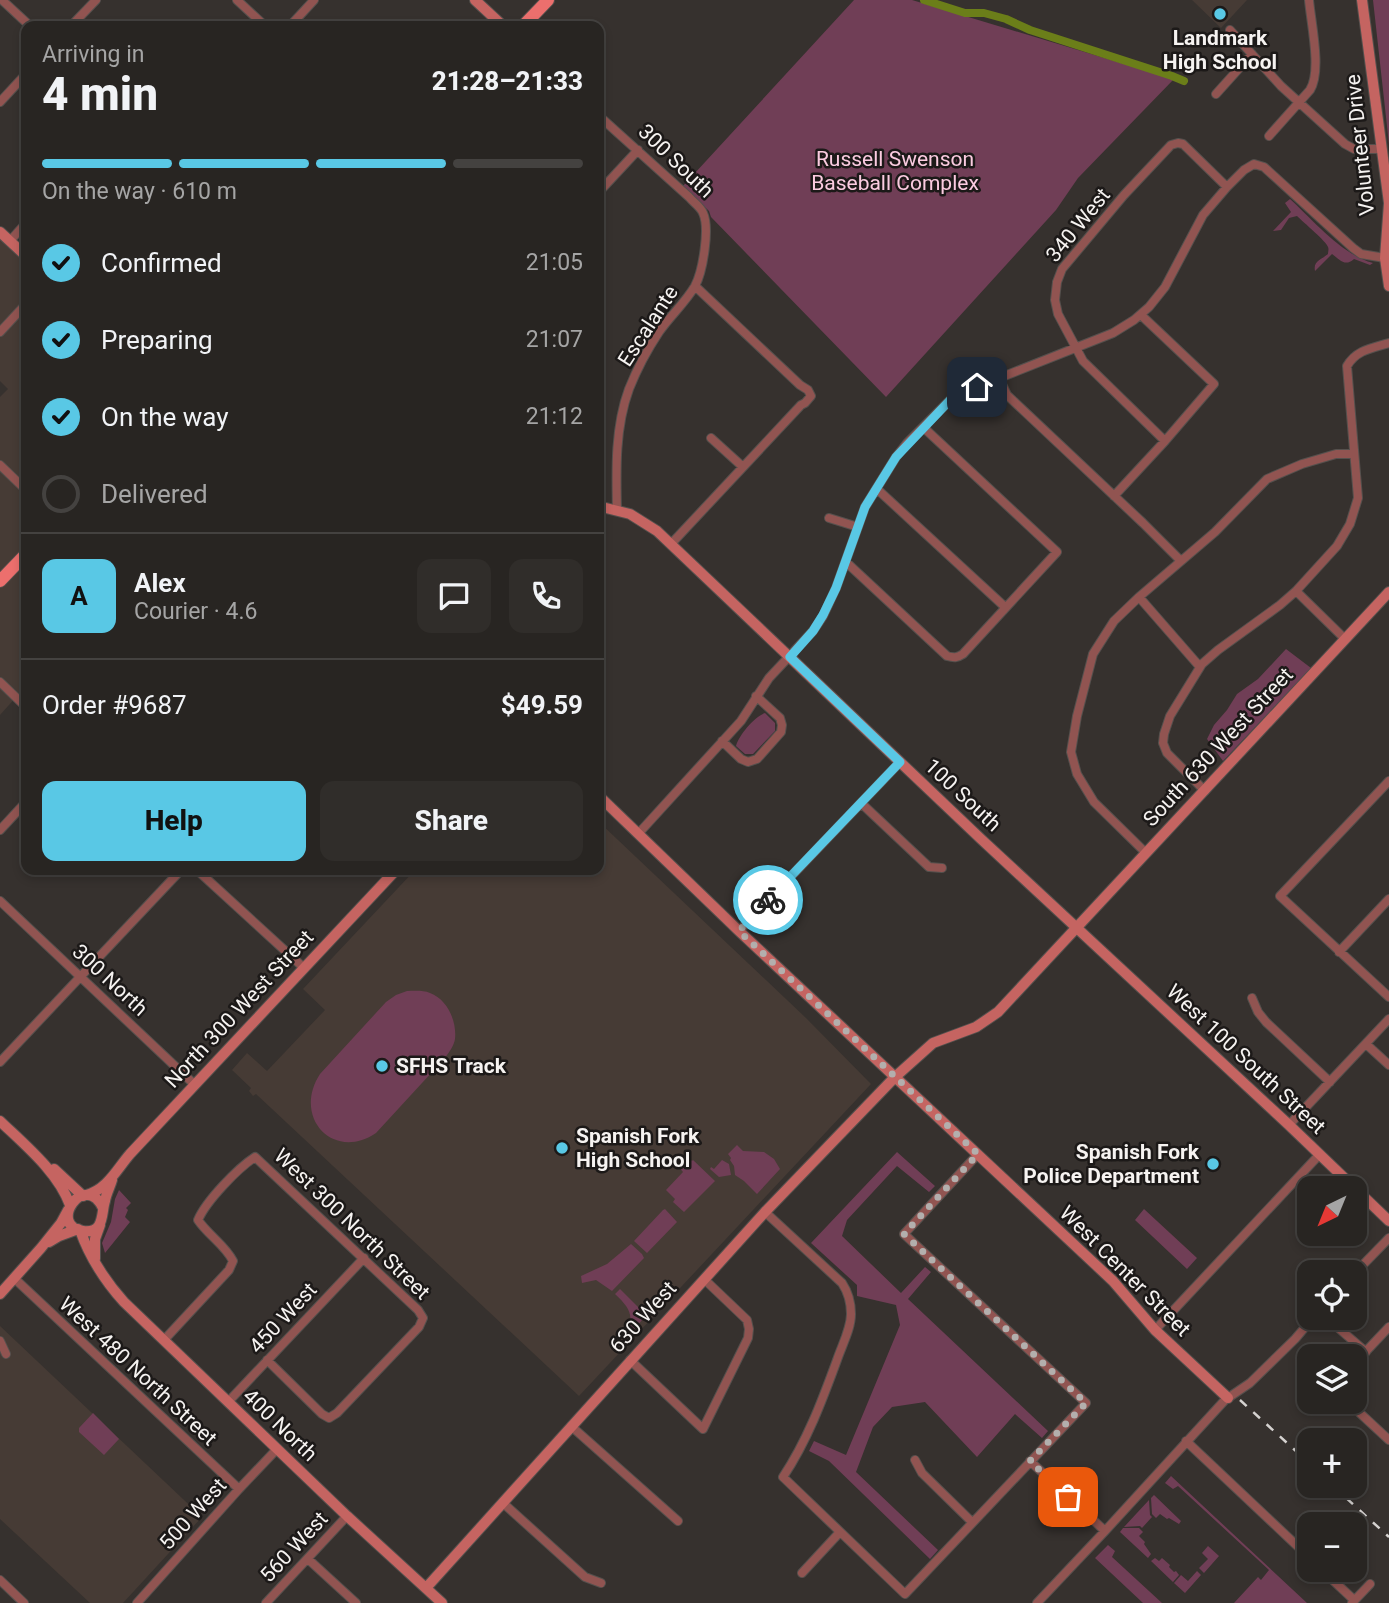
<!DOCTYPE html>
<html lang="en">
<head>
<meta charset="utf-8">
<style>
	:root { --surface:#282522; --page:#302d2a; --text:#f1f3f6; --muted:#a5a5a5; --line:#444240; --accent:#59c8e5 }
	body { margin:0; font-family:Roboto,sans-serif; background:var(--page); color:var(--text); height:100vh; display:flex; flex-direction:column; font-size:26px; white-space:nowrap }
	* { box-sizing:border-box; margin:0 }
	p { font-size:23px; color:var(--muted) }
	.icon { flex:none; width:38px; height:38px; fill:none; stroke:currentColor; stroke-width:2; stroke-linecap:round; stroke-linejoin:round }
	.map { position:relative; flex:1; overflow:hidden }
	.sheet { position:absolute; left:21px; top:21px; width:583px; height:854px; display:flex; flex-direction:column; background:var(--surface); border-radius:14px; box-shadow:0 4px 10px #0003,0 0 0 2px var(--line) }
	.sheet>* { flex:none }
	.needle { width:46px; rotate:223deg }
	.fabs { position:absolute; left:1297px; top:1176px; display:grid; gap:14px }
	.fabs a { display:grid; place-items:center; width:70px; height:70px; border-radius:14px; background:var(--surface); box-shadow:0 4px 10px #0003,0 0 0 2px var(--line); font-size:35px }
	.pin { position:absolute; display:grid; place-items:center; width:60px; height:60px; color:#fff; margin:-30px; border-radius:14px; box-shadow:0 4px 10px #0006 }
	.courier { position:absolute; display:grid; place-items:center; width:70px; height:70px; margin:-35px; border:5px solid #59c8e5; border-radius:50%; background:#fff; color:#222; box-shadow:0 2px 9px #0007 }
	.headline em { font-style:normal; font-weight:800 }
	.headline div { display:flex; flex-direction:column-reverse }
	.headline { display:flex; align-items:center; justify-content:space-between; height:119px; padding:0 21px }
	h1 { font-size:46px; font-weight:800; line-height:52px }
	.bar { display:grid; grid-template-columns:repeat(4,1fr); gap:10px 7px; align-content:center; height:84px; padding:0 21px }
	.bar i { height:9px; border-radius:5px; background:var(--line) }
	.bar .current { background:var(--accent) }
	.bar p { grid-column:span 4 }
	.line { display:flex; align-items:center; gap:18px; padding:0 21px; border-top:2px solid var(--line) }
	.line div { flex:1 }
	.round { display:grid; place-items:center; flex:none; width:74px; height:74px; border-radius:14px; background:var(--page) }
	ol { padding:0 21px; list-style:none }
	li { display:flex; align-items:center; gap:21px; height:77px }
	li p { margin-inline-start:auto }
	li .icon { padding:7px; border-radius:50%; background:var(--accent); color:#111; stroke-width:4 }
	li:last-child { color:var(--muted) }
	li i { width:38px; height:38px; border:4px solid var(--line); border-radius:50% }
	.button { display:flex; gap:14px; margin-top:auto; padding:14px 21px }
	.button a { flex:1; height:80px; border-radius:14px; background:var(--accent); color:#111; font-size:28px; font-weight:800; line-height:80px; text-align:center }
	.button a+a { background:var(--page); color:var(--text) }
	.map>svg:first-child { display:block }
	.built { fill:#463b35 }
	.green { fill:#703e56 }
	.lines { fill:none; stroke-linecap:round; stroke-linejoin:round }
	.canal { stroke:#6b7e19; stroke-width:8 }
	.street-casing { stroke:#55504d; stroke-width:10 }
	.secondary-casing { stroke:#55504d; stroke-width:12 }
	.primary-casing { stroke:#55504d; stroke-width:14 }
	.street { stroke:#915451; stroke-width:8 }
	.secondary { stroke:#c56461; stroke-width:10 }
	.primary { stroke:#ec6f6d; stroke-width:12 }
	.rail { stroke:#d5d2d0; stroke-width:2.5; stroke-dasharray:9 9; stroke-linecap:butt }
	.done { stroke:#b3afad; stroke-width:7; stroke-dasharray:0 12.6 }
	.route { stroke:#59c8e5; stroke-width:9 }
	.poi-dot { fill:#59c8e5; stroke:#1c1918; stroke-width:2.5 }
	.labels { text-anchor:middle; stroke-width:5; stroke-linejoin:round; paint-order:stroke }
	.poi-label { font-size:21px; font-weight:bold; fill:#f6f3f1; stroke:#1c1918; text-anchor:start }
	.street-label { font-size:21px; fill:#f6f3f1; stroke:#1c1918 }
	.park-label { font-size:21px; fill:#fbcbe0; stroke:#1c1918 }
</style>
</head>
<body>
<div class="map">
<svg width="1389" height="1603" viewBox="0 0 1389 1603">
	<rect width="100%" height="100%" fill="#36312e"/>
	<!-- built -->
	<path class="built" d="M1192,0h55l-26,28z
		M0,232l26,24v430l-26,29v-318l8,-8 -8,-8z
		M599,822l207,196 65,66 -292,312 -323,-302 -3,2 -4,-5 2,-3 -19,-18 15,-17 20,18 58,-61 -22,-21 112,-119h183z
		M0,1326l202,191 -79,86h-33l-90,-84z"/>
	<!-- green -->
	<path class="green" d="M854,0h58l262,79 -96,99 -22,32 -170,187 -175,-180 -2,-6 -26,-25z
		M1373,0h16v144z
		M1290,199c23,21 52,56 83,64l-3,2 -16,-6c-9,8 -14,1 -22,-5l-17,17c-2,-10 6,-11 13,-17 0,-2 1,-5 0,-7 -1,-5 -25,-25 -31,-31l-8,2 -8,12 -8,1 18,-19 -6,-9z
		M1286,649l25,19 -88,93 -16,-22 7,-14 13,-15 10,-16 21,-15z
		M765,713l10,10v8l-22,23h-8l-9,-8c3,-11 18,-29 29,-33z
		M407,991c7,0 16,-1 23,2 17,6 27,28 25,46 -1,7 -6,13 -10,19l-69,75c-43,29 -84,-16 -56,-59l66,-72 10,-7z
		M737,1145l6,6 21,1 10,7 6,10 -23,25 -13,-13 -9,-6 -1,-9 -4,-6 1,-2 -3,-4z
		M897,1152l38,34 -6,6 -32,-26 -50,54 -5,16 59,57 24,-26 6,5 -23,27 140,132 -6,7 -27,-24 -38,43 -52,-55 -33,5 -19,20 -17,45 82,78 -8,9 -101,-98 -20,-10 5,-10 32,14 54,-130 -4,-20 -39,-9v-11l-46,-42z
		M688,1157l4,4 1,-1 22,21 -31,31 -11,-10 2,-3 -9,-9 17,-18 -4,-5z
		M722,1160l7,4 2,11 -12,2 -9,-8 1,-2 3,2z
		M119,1190l12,13 -5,5 2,2 -3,7 5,5 -25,31 -3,-10 9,-21 4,-23z
		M665,1209l12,13 -30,31 -13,-12 29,-31z
		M1144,1209l53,49 -10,11 -52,-49z
		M631,1244l11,10 2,4 -32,33 -16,-11 -14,3 -1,-7 26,-12z
		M620,1289l26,26 -21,26 -4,-3c16,-19 10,-29 -6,-44z
		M93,1413l26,26 -15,16 -25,-23v-4z
		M1171,1476l136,127h-73l24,-26 3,3 8,-10 -91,-84 -5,3 -8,-6z
		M1154,1495l27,26 -2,3 -10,-6 -2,1 -7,-5 -4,4 -4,-4 -1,-16z
		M1149,1500l1,15 2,2 -10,11 -2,-2 -16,1z
		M1123,1528h16l4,4 -4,4 6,6 -1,2 7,10 -3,4 -28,-26z
		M1108,1545l7,6 -3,6 50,46h-19l-48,-45z
		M1208,1546l11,10 -15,17 -5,-5 9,-9 -6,-6z
		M1155,1558l4,3 3,-3 8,7 -1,2 5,5 2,-1 3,4 -6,7 -22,-21z
		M1197,1571l4,4 -16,18 -11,-10 7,-8 7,6z"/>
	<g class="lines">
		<!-- canal -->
		<path class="canal" d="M924,0l41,13h19l22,6 24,11 142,46 12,5"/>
		<defs>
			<path id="street" d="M2,0l28,26
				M237,0l28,26
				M71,26l25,-26
				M290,26l24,-26
				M1230,30l51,56 64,58 9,5h28
				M1216,94l36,-40
				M0,102l26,-28
				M598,115l91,82c4,5 12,10 14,16 7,15 0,58 -8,73 -10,17 -25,30 -36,46 -12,18 -22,37 -30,57 -14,38 -13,80 -12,121
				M1269,136l41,-46c12,-19 1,-67 -1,-90
				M598,193l40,-43
				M10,241l16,-18
				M0,332l26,-28
				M999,378l8,17 136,128 38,38
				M711,438l32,29
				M1165,441l-82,-80 -25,-47 -3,-14 2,-18 5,-13 62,-74 47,-50 7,-2 5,1 44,43
				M0,465l26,25
				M877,489l128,118
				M1114,496l51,-55 49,-57 -73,-69
				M829,518l29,9
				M671,544l130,-139 4,-2 6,-7 -3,-6 -8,-5 -105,-99
				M846,562l101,94c7,2 10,2 16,-2l94,-102 -134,-125
				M1296,591l49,48
				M1139,597l61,70
				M0,682l26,25
				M722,741l19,18 7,3 9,-3 24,-27 1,-7 -2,-7 -24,-22
				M1389,781l-109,115 109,101
				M1205,791l-38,-38 -4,-10 1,-9 6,-18 32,-52 16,-14 62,-45 16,-14 41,-45 13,-22 8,-26 -11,-132c9,-16 25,-18 42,-23
				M861,803l68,64 13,1
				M0,830l26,-28
				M638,834l103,-113 28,-43 44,-47 10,-15 13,-28 29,-81 31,-50 11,-14 47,-47 159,-63 21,-13 15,-13 16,-20 38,-72 24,-28 17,-17 10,-6 10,3 89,81 8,6 24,4
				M1146,853l-52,-51 -17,-28 -6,-22 6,-36 16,-62 21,-33 25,-24 76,-65 52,-53 35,-15 34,-10h17
				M197,870l107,98
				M0,901l195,184
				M739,931l161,-169
				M1339,952l50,-53
				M1252,998l6,14 8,10 64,60
				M1366,1044l23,21
				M0,1062l181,-192
				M1289,1125l100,-106
				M765,1212l77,71c6,9 9,19 9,31 0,15 -9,31 -14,46 -15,41 -30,81 -54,117l122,117 181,-191 -182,-169 74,-80
				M1354,1274l35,-36
				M14,1278l225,211
				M1327,1318l39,34
				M1155,1330l165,-176
				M164,1340l65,-70 4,-9c-8,-16 -25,-26 -35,-41 8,-19 40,-52 57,-63l163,153 5,8 -4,9 -82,86 -8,5 -7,-4 -55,-54
				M0,1341l6,13
				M630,1360l73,69 45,-91 1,-9 -2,-9 -43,-41
				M1354,1364l35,-37
				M228,1402l136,-144
				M1348,1402l41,38
				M571,1426l107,95
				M1186,1441l123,116
				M915,1460l7,13 50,49
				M1030,1461l75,70
				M503,1503l82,74 16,6
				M308,1559l48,44
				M1322,1570l32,30
				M802,1573l38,-41
				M0,1580l24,23
				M137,1603l102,-114 38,-40
				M266,1603l81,-87
				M1037,1603l68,-72 120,-131 25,-17 45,-44 18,-21
				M1352,1603l18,-19"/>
			<path id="secondary" d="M475,0l28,26
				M1362,0l27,203 -4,55 4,28
				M0,232l26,24
				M598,506l32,8 27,17 324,308 308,286 100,96
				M598,795l141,136 374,350 42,49 73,68
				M0,1121c25,24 58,51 70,84
				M54,1169l29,27
				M86,1195c21,-5 31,-26 44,-41l266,-284
				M103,1208c-19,-38 -56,18 -20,23 22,3 18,-18 22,-30 1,-7 5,-14 7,-21
				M80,1230c10,28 25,51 44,72l223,214 95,87
				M49,1242l10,-6 19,-7
				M95,1259v-20l5,-14
				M0,1294l41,-46 20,-25 7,-13
				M426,1588l339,-376 130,-135 38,-34 43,-16 22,-15 391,-420"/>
			<path id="primary" d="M523,26l25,-26
				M0,581l26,-27"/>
		</defs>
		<!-- street casing -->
		<use href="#street" class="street-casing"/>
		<!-- secondary casing -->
		<use href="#secondary" class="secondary-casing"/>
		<!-- primary casing -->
		<use href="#primary" class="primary-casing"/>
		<!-- street -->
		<use href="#street" class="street"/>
		<!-- secondary -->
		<use href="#secondary" class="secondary"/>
		<!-- primary -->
		<use href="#primary" class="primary"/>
		<!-- rail -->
		<path class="rail" d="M1240,1400l69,63
			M1333,1486l56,51"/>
	</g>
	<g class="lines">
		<!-- done -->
		<path class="done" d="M768,900l-29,31 239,223 -74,80 182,169 -56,58 38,36"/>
		<!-- route -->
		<path class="route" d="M768,900l132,-138 -110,-105 23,-26 10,-16 13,-27 29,-81 31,-50 58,-61 23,-9"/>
	</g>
	<!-- markers -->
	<g class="poi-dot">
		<circle cx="1220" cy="14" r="7"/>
		<circle cx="382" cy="1066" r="7"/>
		<circle cx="562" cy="1148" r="7"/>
		<circle cx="1213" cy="1164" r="7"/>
	</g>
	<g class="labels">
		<!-- poi labels -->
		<g class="poi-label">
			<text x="1220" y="45" text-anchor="middle">Landmark<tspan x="1220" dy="24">High School</tspan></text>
			<text x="396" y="1073">SFHS Track</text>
			<text x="576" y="1143">Spanish Fork<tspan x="576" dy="24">High School</tspan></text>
			<text x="1199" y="1159" text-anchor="end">Spanish Fork<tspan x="1199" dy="24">Police Department</tspan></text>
		</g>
		<!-- street labels -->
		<g class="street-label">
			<text transform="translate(1360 145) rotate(-96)" y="7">Volunteer Drive</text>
			<text transform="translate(676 161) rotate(44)" y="7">300 South</text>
			<text transform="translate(1078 225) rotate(-51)" y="7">340 West</text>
			<text transform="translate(648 326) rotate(-57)" y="7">Escalante</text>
			<text transform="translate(1218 747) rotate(-47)" y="7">South 630 West Street</text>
			<text transform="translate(963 795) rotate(43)" y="7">100 South</text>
			<text transform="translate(110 980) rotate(43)" y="7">300 North</text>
			<text transform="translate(239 1009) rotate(-47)" y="7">North 300 West Street</text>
			<text transform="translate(1246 1059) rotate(43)" y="7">West 100 South Street</text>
			<text transform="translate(352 1224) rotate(44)" y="7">West 300 North Street</text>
			<text transform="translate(1125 1271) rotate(45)" y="7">West Center Street</text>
			<text transform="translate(643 1317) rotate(-48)" y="7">630 West</text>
			<text transform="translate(283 1318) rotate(-47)" y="7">450 West</text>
			<text transform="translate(138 1371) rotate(43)" y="7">West 480 North Street</text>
			<text transform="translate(280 1425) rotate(44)" y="7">400 North</text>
			<text transform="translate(193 1514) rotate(-48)" y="7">500 West</text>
			<text transform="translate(294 1547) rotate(-47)" y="7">560 West</text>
		</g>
		<!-- park labels -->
		<g class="park-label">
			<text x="895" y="166">Russell Swenson<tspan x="895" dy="24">Baseball Complex</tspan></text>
		</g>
	</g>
</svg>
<div class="fabs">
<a><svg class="needle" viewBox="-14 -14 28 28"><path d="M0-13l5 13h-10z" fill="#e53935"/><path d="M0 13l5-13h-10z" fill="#a5a5a5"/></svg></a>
<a><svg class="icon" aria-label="locate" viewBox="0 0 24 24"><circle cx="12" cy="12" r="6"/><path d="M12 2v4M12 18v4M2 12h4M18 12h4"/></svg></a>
<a><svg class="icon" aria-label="layers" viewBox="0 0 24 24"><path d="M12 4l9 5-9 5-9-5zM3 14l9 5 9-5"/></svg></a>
<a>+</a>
<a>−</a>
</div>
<div class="pin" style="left:1068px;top:1497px;background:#ea580c"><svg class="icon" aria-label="bag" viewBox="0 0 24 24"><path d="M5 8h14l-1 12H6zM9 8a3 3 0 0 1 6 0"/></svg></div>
<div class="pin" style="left:977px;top:387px;background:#1f2937"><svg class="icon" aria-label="home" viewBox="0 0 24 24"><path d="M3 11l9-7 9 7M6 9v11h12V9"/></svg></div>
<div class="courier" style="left:768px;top:900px"><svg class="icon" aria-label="bike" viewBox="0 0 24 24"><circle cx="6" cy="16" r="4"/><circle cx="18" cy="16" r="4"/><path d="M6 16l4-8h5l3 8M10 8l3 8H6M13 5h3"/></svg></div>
<section class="sheet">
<div class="headline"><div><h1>4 min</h1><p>Arriving in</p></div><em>21:28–21:33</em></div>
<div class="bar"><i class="current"></i><i class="current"></i><i class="current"></i><i></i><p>On the way · 610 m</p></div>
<ol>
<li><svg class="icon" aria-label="check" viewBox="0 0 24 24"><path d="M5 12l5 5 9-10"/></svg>Confirmed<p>21:05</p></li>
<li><svg class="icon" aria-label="check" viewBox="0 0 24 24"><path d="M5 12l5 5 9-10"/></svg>Preparing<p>21:07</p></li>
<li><svg class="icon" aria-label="check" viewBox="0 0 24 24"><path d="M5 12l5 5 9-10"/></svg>On the way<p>21:12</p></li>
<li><i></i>Delivered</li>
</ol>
<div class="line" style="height:126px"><b class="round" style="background:var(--accent);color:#111">A</b><div><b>Alex</b><p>Courier · 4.6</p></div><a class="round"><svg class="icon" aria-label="chat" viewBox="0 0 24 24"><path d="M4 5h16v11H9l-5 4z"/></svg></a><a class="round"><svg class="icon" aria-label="phone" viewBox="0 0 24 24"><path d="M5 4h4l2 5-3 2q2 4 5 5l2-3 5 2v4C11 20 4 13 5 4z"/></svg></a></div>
<div class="line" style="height:91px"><div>Order #9687</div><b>$49.59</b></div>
<div class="button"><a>Help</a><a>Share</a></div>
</section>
</div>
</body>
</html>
